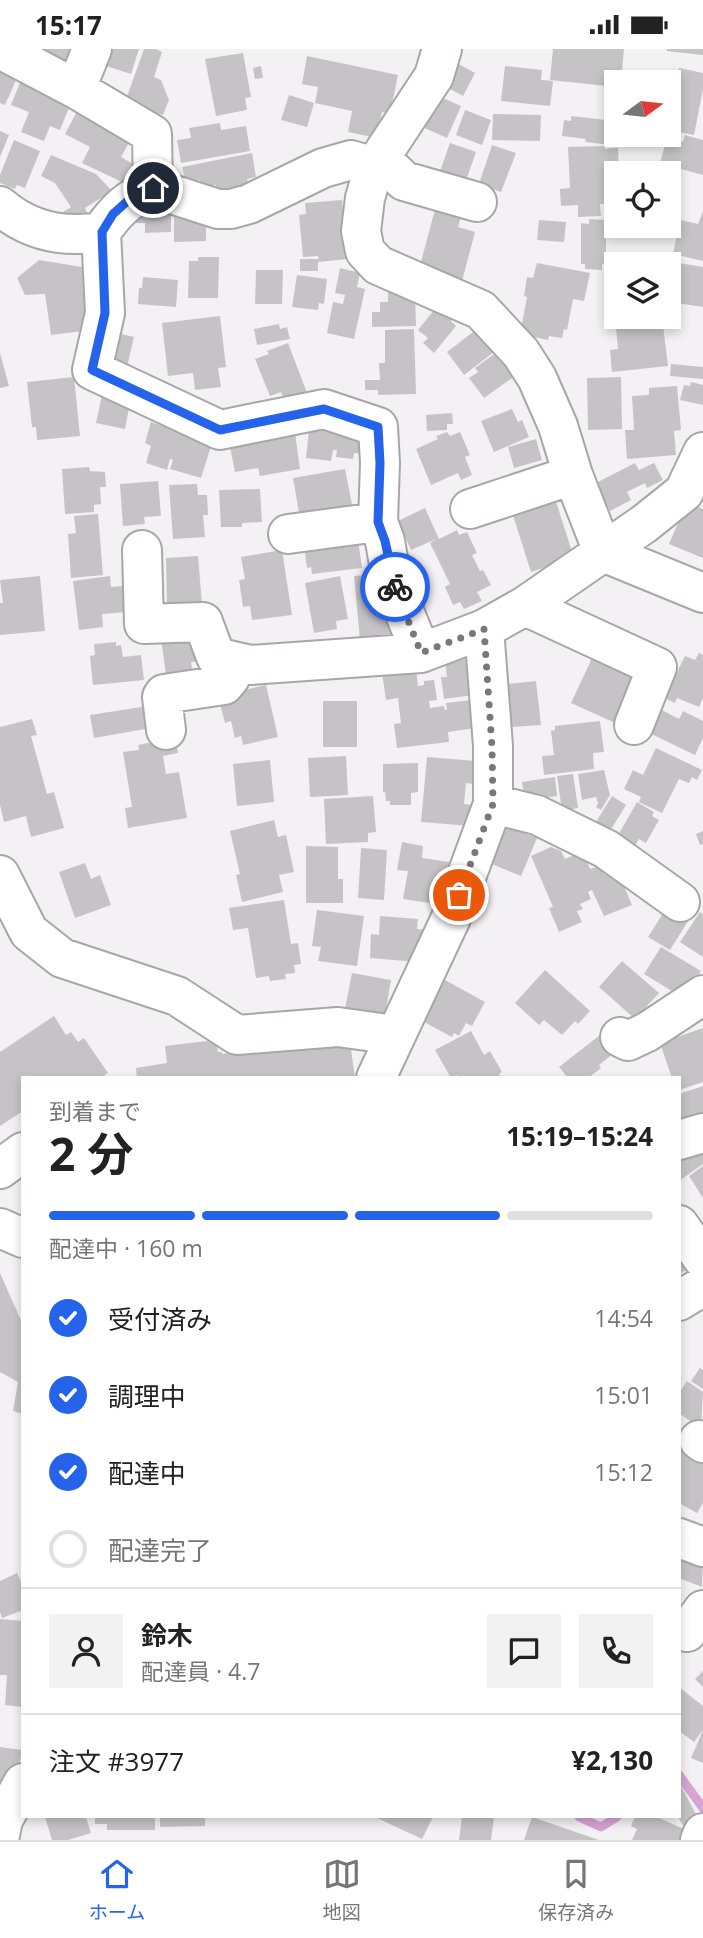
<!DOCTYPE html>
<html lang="ja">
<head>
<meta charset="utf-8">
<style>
	:root { --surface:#fff; --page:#f2f2f2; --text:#222; --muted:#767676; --line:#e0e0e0; --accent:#2563eb }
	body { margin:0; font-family:"Open Sans","Noto Sans JP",sans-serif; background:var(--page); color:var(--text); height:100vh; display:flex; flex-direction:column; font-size:26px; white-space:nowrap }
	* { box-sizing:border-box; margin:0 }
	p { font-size:23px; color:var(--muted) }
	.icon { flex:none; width:38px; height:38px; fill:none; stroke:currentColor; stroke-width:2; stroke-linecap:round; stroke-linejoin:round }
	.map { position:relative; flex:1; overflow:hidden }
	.side { position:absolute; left:21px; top:1027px; width:660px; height:742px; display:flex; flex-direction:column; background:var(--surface); border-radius:0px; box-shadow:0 4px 10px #0003 }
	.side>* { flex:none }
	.needle { width:46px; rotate:75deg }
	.fabs { position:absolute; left:604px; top:21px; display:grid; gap:14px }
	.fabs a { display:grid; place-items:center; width:77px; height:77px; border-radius:0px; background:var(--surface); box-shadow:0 4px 10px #0003; font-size:35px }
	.pin { position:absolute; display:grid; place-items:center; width:60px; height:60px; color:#fff; margin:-30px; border:4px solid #fff; border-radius:50%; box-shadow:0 2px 7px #0007 }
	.courier { position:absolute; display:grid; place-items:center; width:70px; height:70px; margin:-35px; border:5px solid #2563eb; border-radius:50%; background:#fff; color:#222; box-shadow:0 2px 9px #0007 }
	.overview em { font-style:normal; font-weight:700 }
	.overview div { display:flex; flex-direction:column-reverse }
	.overview { display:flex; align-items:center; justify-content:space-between; height:119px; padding:0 28px }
	h1 { font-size:46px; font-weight:700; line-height:52px }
	.bar { display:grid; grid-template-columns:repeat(4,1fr); gap:10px 7px; align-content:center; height:84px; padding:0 28px }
	.bar i { height:9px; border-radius:5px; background:var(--line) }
	.bar .current { background:var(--accent) }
	.bar p { grid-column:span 4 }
	.line { display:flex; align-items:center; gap:18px; padding:0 28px; border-top:2px solid var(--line) }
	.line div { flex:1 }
	.round { display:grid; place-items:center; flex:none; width:74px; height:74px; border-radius:0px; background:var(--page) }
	ol { padding:0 28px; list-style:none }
	li { display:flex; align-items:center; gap:21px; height:77px }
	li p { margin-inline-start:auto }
	li .icon { padding:7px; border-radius:50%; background:var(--accent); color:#fff; stroke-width:4 }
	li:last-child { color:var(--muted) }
	li i { width:38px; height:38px; border:4px solid var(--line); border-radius:50% }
	.status { display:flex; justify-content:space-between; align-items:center; height:49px; padding:0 35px; background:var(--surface); direction:ltr }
	.status svg { height:19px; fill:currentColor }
	.menu { display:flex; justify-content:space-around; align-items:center; height:98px; border-top:2px solid var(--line); background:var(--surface); font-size:19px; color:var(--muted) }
	.menu a { display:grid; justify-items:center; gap:4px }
	.menu .current { color:var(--accent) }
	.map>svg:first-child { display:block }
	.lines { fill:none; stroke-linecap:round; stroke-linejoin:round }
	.stream { stroke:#d7a4d4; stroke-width:9 }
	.building { fill:#c6c3c6 }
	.minor-casing { stroke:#a9a6a9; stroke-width:42 }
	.minor { stroke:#fff; stroke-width:38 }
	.done { stroke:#797779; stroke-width:7; stroke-dasharray:0 12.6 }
	.route { stroke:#2563eb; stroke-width:9 }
</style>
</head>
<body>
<div class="status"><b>15:17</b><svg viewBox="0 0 49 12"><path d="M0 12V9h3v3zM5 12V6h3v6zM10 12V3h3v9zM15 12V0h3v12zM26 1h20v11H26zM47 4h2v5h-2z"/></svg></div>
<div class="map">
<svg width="703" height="1791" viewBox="0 0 703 1791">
	<rect width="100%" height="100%" fill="#f4f1f4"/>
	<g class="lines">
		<!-- stream -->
		<path class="stream" d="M679,1726l24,33
			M579,1768l22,10 16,-10"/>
	</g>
	<!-- building -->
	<path class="building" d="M44,0h31l-12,26 -26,-11z
		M105,0h34l-8,25 -31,-10z
		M144,0h12l6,3 -8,25 7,3 8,20 -6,15 -38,-13z
		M553,0h71l-3,33h-5v5l-66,-7z
		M667,0h36v6l-36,-4z
		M243,4l8,44 -6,1 2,12 -31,6 -11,-57z
		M307,7l91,19 -8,39 -8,-2 -5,26 -29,-6 4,-21 -37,-8 3,-16 -16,-3z
		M0,11l21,9 -16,36 -5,-2z
		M451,11l24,13 -12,23 -24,-13z
		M261,17l2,12 -8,1 -2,-11z
		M505,17l37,4 -1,10 12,1 -3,25 -49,-5z
		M679,19l24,5v16l-9,46 -26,-5v-18h3z
		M21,31l21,8 -2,5 30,12 -10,25 -10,-4 -6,15 -23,-9 8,-20 -18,-7z
		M289,46l25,8 -7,24 -26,-7z
		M438,47l23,10 -14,32 -29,-13z
		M83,51l48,39 -10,18 12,7 -9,19 -42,-20 8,-16 -25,-13z
		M465,61l26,10 -9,25 -26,-10z
		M493,65l48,1 -1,26 -48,-1z
		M571,67l44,5 -3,24 -27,-3 1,-3 -24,-3 2,-16 7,1z
		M220,74l1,7 25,-4 4,25 -69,12 -4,-23 14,-2 -2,-10z
		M0,82l9,4 -9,22z
		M685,86l18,5v35l-43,-12 7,-26 16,5z
		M14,91l26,11 -15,37 -8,-3 -2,4 -15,-6v-8z
		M450,94l26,9 -12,34 -26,-9z
		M492,96l24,8 -15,39 -22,-8z
		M605,97v3l13,-1 1,25h-3v30l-16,1 1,12 -23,1v-12l-17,1 -1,-17 10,-1 -2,-41z
		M252,104l4,24 -9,2 2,7 -32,6 -1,-7 -14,3 -2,-8 -14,3 -4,-16z
		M51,106l45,19 16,17 -27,17 4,9 -29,-3 11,-7 -16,-24 -14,-7z
		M342,151l6,59 -30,3v9h-18v-12h19l-1,-3 -15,1 -4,-42 7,-1 -1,-11z
		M437,153l26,8 -5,17 17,5 -14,53 -43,-12z
		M133,155l38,5v23l-26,1v-10h-12z
		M174,161l32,12v19l-32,1z
		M703,162v50l-30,-7 7,-34 18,4z
		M589,170l17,1v43l-4,1v6l-17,-1v-5h-4v-41l8,1z
		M539,171l27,2 -2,20 -27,-2z
		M198,208h21l-1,41h-30l1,-37h9z
		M39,211l43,7 8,63 -39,5 -6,-41 -20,1 -8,-17z
		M537,214l53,10 -6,28 -11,-2 -6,31 -3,-1 -2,9 -13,-2 -1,4 -28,-6 7,-37 -3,-1 3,-19 6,1z
		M679,214l24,4v40l-26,-4 3,-18 -5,-1z
		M340,219l20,5 -3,14 8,2 -11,50 -27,-6 6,-31 10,2 2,-9 -10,-2z
		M256,221h27l-1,34h-27z
		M297,226l30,4 -3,25 -5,-1 -1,7 -26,-3z
		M143,228l35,3 -2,27 -38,-3 1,-16h3z
		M388,242h18l9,4 1,31 -44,1v-15h8v-10h8z
		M438,256l16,12 -3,4 5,5 -22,27 -11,-10 5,-5 -10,-8z
		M220,267l6,51 -8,1 3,19 -26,3 -2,-17 -25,3 -6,-53z
		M622,268h40l6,49 -56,6 -2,-22 8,-1 -2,-22 7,-1z
		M279,275l1,5 7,-2 3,12 -33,6 -3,-16z
		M414,280l2,65 -38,1v-5h-13v-10h15l-1,-17h6v-33z
		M477,280l17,23 -30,23 -17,-23z
		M108,282l26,6 -7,30 -26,-6z
		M288,294l21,55 -22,9 -6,-15 -11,4 -15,-37 14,-5 -2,-3z
		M497,303l18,24 -31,22 -15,-20 9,-6 -3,-4z
		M0,304l9,33 -9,2z
		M671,315l32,3v12l-33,-3z
		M74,328l6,59 -43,4 -1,-13h-4l-5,-45z
		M621,328l1,52 -34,1 -1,-52z
		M691,333l12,3v20l-23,-5 4,-15 6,1z
		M677,337l4,44 -7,1 2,24 -49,4 -2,-29h9l-2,-34 17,-1v-7z
		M102,346l29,2 -6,32 -29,-6z
		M512,360l6,13 4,-2 7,17 -35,15 -13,-31z
		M452,364l1,11h-6v6l-20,1 -1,-16z
		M164,370l49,21 -12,38 -31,-9 3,-9 -3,-1 -3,11 -21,-7 5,-17 -6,-3 6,-21 11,4z
		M310,372l61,8 -3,25 -14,-1 -1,6 -17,-2 1,-7h-4l-2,11 -25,-3z
		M294,377l6,43 -40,7 -2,-8 -23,4 -6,-30z
		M447,383l3,4 10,-4 10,23 -5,2 7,18 -11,5 -3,-7 -27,12 -15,-36 22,-10 -2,-3z
		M536,390l6,21 -28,8 -6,-21z
		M635,414l4,7 15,-7 9,17 -16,8 -2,-5 -18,9 4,8 -21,11 -14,-28z
		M89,418l1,4 15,1 1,15h-6l1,17 -7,1v7l-29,2 -3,-45z
		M345,420l9,46 -53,9 -8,-46z
		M158,432l3,35 -17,1 1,7 -22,2 -3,-42z
		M197,435l1,11h9l1,20h-5l2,22 -32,2 -4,-54z
		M260,440l2,33 -20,1v4h-21l-2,-37z
		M552,440l22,69 -43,14 -22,-69z
		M687,453l16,7v49l-34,-14z
		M425,459l14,31 18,-9 2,5 8,-3 10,21 -5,2 8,16 3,-1 8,15 -14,7 5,9 -18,8 -4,-7 -7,3 -8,-18 5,-3 -20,-41 6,-4 -25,11 -13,-29z
		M98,465l5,61 -32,3 -3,-44 8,-1 -2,-17z
		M357,483l5,36 -50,6 -1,-7 -4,1 -3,-23z
		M282,501l10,65 -40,5 -2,-14 -7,1 -4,-27 6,-1 -4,-22z
		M198,507l4,48 -35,3 -1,-49z
		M377,525l2,33 8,-1 8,31 -35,3 -6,-64z
		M40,527l5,55 -45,4v-32h3l-3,-23z
		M110,527l1,11 12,-1 3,26 -24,2 1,13 -24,3 -6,-49z
		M340,527l8,43 -12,2 1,8 -23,4 -9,-50z
		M193,586l4,27h-6l2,16 -26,4 -6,-43z
		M116,593v4l5,-1 2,12 18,-2 3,25 -51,5 -3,-29 5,-1 -1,-11z
		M699,604l4,2v43l-4,9 -22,-9 -2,5 -18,-8 11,-24 8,3 9,-18 10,4z
		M593,607l46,21 -17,49 -51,-23z
		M469,610l5,36 -30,4 -3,-22h6l-2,-15z
		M416,620l2,17 6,-1v-4l10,-1 3,20 -8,1 1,7 14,-2 1,4h2l-1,-7 25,-3 4,28 -27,4 1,10 -52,6 -3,-24 7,-1 -3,-25 -12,2 -4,-27z
		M536,632l5,44 -29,2 -4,-43z
		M266,636l12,52 -35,8 -2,-9 -6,2 -4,-17 -6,2 -7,-27z
		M323,652h34v46h-34z
		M154,656l20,27 4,21 -15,3 3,18 13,-2 8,46 -59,10 -3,-20 7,-1 -9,-55 16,-2 -1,-5 15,-3 -2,-14 -57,10 -4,-23z
		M656,658l23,12 4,-8 20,10v17l-8,17 -50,-24z
		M32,670l5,16 -6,1 16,58 7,-2 10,36 -33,9 -5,-21 -22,6 -4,-17v-78z
		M600,672l4,31 -11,1 1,16 -50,6 -2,-19 12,-1 -3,-24 4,-1v-4z
		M656,699l46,22 -5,10 -5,-3 -3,6 -10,-4 -17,34 -23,-11 2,-5 -17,-8 9,-19 10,5z
		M346,707l2,39 -38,2 -2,-39z
		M427,708l49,4 -2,23 -8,-1 -2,21 9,1 -2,21 -50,-4z
		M270,711l4,42 -37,4 -4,-42z
		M418,714v29l-7,1v12h-21v-4h-4l-1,-9h-2v-28z
		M604,721l6,25 -9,15 -5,-3 2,-4 -2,-6 -14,3 -4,-26z
		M573,725l5,34 -16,3 -5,-35z
		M555,728l2,19 -32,5 -3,-19z
		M373,747l3,36 -8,1v9l-42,2 -2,-45z
		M612,747l14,9 -16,26 -14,-9z
		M637,753l17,10 -2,4 7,4 -13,23 -7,-4 -6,10 -17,-10z
		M274,771l4,17 8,-2 8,37 -15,3 4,17 -41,10 -6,-27 4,-1 -10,-43z
		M502,775l35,14 -16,38 -34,-14z
		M703,782v13l-3,1 -4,-11z
		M402,793l21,4 -1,12 27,4 -6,43 -40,-6 5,-28 -11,-1z
		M306,797l32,1v32h5v24h-37z
		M551,798l10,4 4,8 18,-8 7,18 11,-4 4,10 12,-5 15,35 -28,11 -12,-26 -4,2 3,7 -11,5 3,5 -6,2 5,11 -23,10 -10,-24 4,-1 -22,-51z
		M361,799l26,2 -3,50 -26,-2z
		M85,814l6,16 9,-4 11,30 -36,13 -16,-46z
		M284,851l7,44 7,-1 3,21 -7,1 1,8 -10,1 1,5 -16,2 -1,-5 -13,2 -8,-50 -15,2 -4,-22z
		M669,855l21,14 -20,32 -22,-13z
		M317,861l47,6 -7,50 -39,-5 3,-14 -9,-1z
		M700,863l3,2v43l-23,-15z
		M380,867l38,3 -1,10 11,1 -10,32 -48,-4 1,-24 8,1z
		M661,898l40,24 -16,28 -41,-25z
		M622,912l37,32 -24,26 -36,-32z
		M545,921l45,41 -12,13 -3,-3 -13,14 -18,-15 -5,5 -24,-22z
		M352,924l39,7 -7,41 -40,-7z
		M445,931l40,22 -13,24 -6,-3 -7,13 -5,-3 -2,4 -30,-16z
		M54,967l12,19 5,-3 7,10 6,-4 24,35 -8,5h-77v33l-23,15v-74z
		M703,979v54l-24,8v-12h-7l-12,-35z
		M471,982l13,24 6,-4 12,21 -3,2 2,4h-43l-1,-3 -6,3 -16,-28z
		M604,983l14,18 -19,15 2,3 -13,10h-20l-9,-11z
		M216,991l2,12h4v2l110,-13 18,1 5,36h-218l-1,-10 31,-5 -2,-17z
		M703,1037v37l-24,8v-37z
		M703,1092v23l-24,17v-30z
		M703,1117v32l-14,-22z
		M679,1206l9,14 -9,5z
		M0,1224l23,52v89l-10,-3 5,-29 -18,-10z
		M700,1319l3,2v19l-12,-8z
		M687,1332l16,11 -2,37 -22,-16v-20z
		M679,1398l24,14v42l-6,10 -18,-10z
		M679,1504l24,8 -1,26 -23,-9z
		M17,1524l6,14v23l-21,8 -2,-6v-31z
		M0,1570l23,2v86l-18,-2 2,-30h-7z
		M703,1622v16l-8,-8z
		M679,1638l24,19v57l-12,-5 12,-28 -9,12 -15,-11z
		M0,1698l22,3 -4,23 -18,12z
		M679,1733l19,36 -15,8 -5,-9z
		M45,1768h41l5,16 -23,7h-16z
		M95,1768h60v13h-48v-6h-12z
		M160,1768h45v9l-45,1z
		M375,1768h58l-11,22z
		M462,1768h32l-3,23h-32z
		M532,1768l67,23h-75z
		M635,1768h22l29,13 -5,10h-49l5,-11 -6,-3z"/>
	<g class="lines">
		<defs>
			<path id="minor" d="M0,0l76,40
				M92,0l-16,40 76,45 1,54
				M442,0l-8,27 -60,91 -9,31 -4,33 4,20 13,14 103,45 40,43 16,25 21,48 15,49 30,77 100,41
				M380,109l24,23 73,21
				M0,157c30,26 64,32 101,26 16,-23 27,-33 52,-44l65,21h13l18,-5 74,-36 28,-8 23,7
				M101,183l4,81 -13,57 128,60 104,-21 54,18 2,36 -2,59 7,19 7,41 29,71
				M470,460l103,-34
				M288,485l90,-12
				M142,501l2,74 59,-2 13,35 34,8 171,-12 63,-24 41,-23 119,-82 40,-32 19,-40
				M525,557l132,61 -23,58
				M166,681l-4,-33 2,-3 60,-9 6,-7 3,-17
				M493,755l44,11 69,34 74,53
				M0,826l29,57 33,26 115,38 60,39 101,-8 57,8
				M620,988l8,4 19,-9 56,-37
				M376,1029l75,-160 42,-114v-58l-9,-117
				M679,1091l24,-7
				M0,1120l23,-17
				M679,1176l24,34
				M0,1179l23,10
				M679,1252l24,-15
				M699,1391l4,3
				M679,1489l24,9
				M687,1583l16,-22
				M0,1786l3,-15 20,-37
				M700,1791l3,-7"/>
		</defs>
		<!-- minor casing -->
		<use href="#minor" class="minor-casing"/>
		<!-- minor -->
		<use href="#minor" class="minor"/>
	</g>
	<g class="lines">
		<!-- done -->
		<path class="done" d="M395,538l26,66 63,-24 8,118 1,57 -34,91"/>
		<!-- route -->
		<path class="route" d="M153,139l-21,9 -19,17 -11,18 3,81 -13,57 128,60 104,-21 54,18 2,36 -2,59 7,19 10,46"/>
	</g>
</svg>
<div class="fabs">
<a><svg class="needle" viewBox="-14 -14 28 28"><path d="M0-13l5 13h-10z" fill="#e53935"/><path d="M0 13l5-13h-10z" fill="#767676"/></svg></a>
<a><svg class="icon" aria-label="locate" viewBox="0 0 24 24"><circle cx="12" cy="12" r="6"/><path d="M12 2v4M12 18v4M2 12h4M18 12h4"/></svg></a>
<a><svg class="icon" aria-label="layers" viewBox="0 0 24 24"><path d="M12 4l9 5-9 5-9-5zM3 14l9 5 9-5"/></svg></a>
</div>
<div class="pin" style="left:459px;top:846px;background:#ea580c"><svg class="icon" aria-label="bag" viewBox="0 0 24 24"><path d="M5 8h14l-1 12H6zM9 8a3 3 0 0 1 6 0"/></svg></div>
<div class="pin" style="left:153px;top:139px;background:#1f2937"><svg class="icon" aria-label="home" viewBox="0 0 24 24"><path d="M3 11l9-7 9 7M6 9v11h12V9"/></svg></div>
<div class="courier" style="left:395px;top:538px"><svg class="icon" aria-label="bike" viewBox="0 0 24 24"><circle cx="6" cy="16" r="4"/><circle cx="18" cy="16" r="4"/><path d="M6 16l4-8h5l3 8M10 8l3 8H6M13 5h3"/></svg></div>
<section class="side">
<div class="overview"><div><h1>2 分</h1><p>到着まで</p></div><em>15:19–15:24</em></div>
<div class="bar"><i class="current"></i><i class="current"></i><i class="current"></i><i></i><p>配達中 · 160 m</p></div>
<ol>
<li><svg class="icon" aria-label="check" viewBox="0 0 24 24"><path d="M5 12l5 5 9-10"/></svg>受付済み<p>14:54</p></li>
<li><svg class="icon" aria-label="check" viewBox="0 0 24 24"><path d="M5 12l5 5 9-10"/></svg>調理中<p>15:01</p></li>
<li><svg class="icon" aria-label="check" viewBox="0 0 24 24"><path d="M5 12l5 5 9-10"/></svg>配達中<p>15:12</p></li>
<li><i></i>配達完了</li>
</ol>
<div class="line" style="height:126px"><a class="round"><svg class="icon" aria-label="person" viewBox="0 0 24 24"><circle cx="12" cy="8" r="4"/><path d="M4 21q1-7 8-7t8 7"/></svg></a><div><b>鈴木</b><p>配達員 · 4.7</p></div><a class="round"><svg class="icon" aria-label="chat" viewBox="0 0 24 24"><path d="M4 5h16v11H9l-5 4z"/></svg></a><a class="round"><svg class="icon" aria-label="phone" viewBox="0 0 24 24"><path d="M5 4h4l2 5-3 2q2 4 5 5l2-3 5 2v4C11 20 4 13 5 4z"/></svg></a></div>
<div class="line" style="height:91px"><div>注文 #3977</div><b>¥2,130</b></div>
</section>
</div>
<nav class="menu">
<a class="current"><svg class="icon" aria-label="home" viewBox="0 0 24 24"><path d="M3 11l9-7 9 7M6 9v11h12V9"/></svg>ホーム</a>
<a><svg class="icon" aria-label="map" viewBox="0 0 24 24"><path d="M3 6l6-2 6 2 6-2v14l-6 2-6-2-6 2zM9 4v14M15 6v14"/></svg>地図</a>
<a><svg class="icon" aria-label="saved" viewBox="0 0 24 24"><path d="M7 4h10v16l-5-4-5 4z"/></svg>保存済み</a>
</nav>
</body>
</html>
